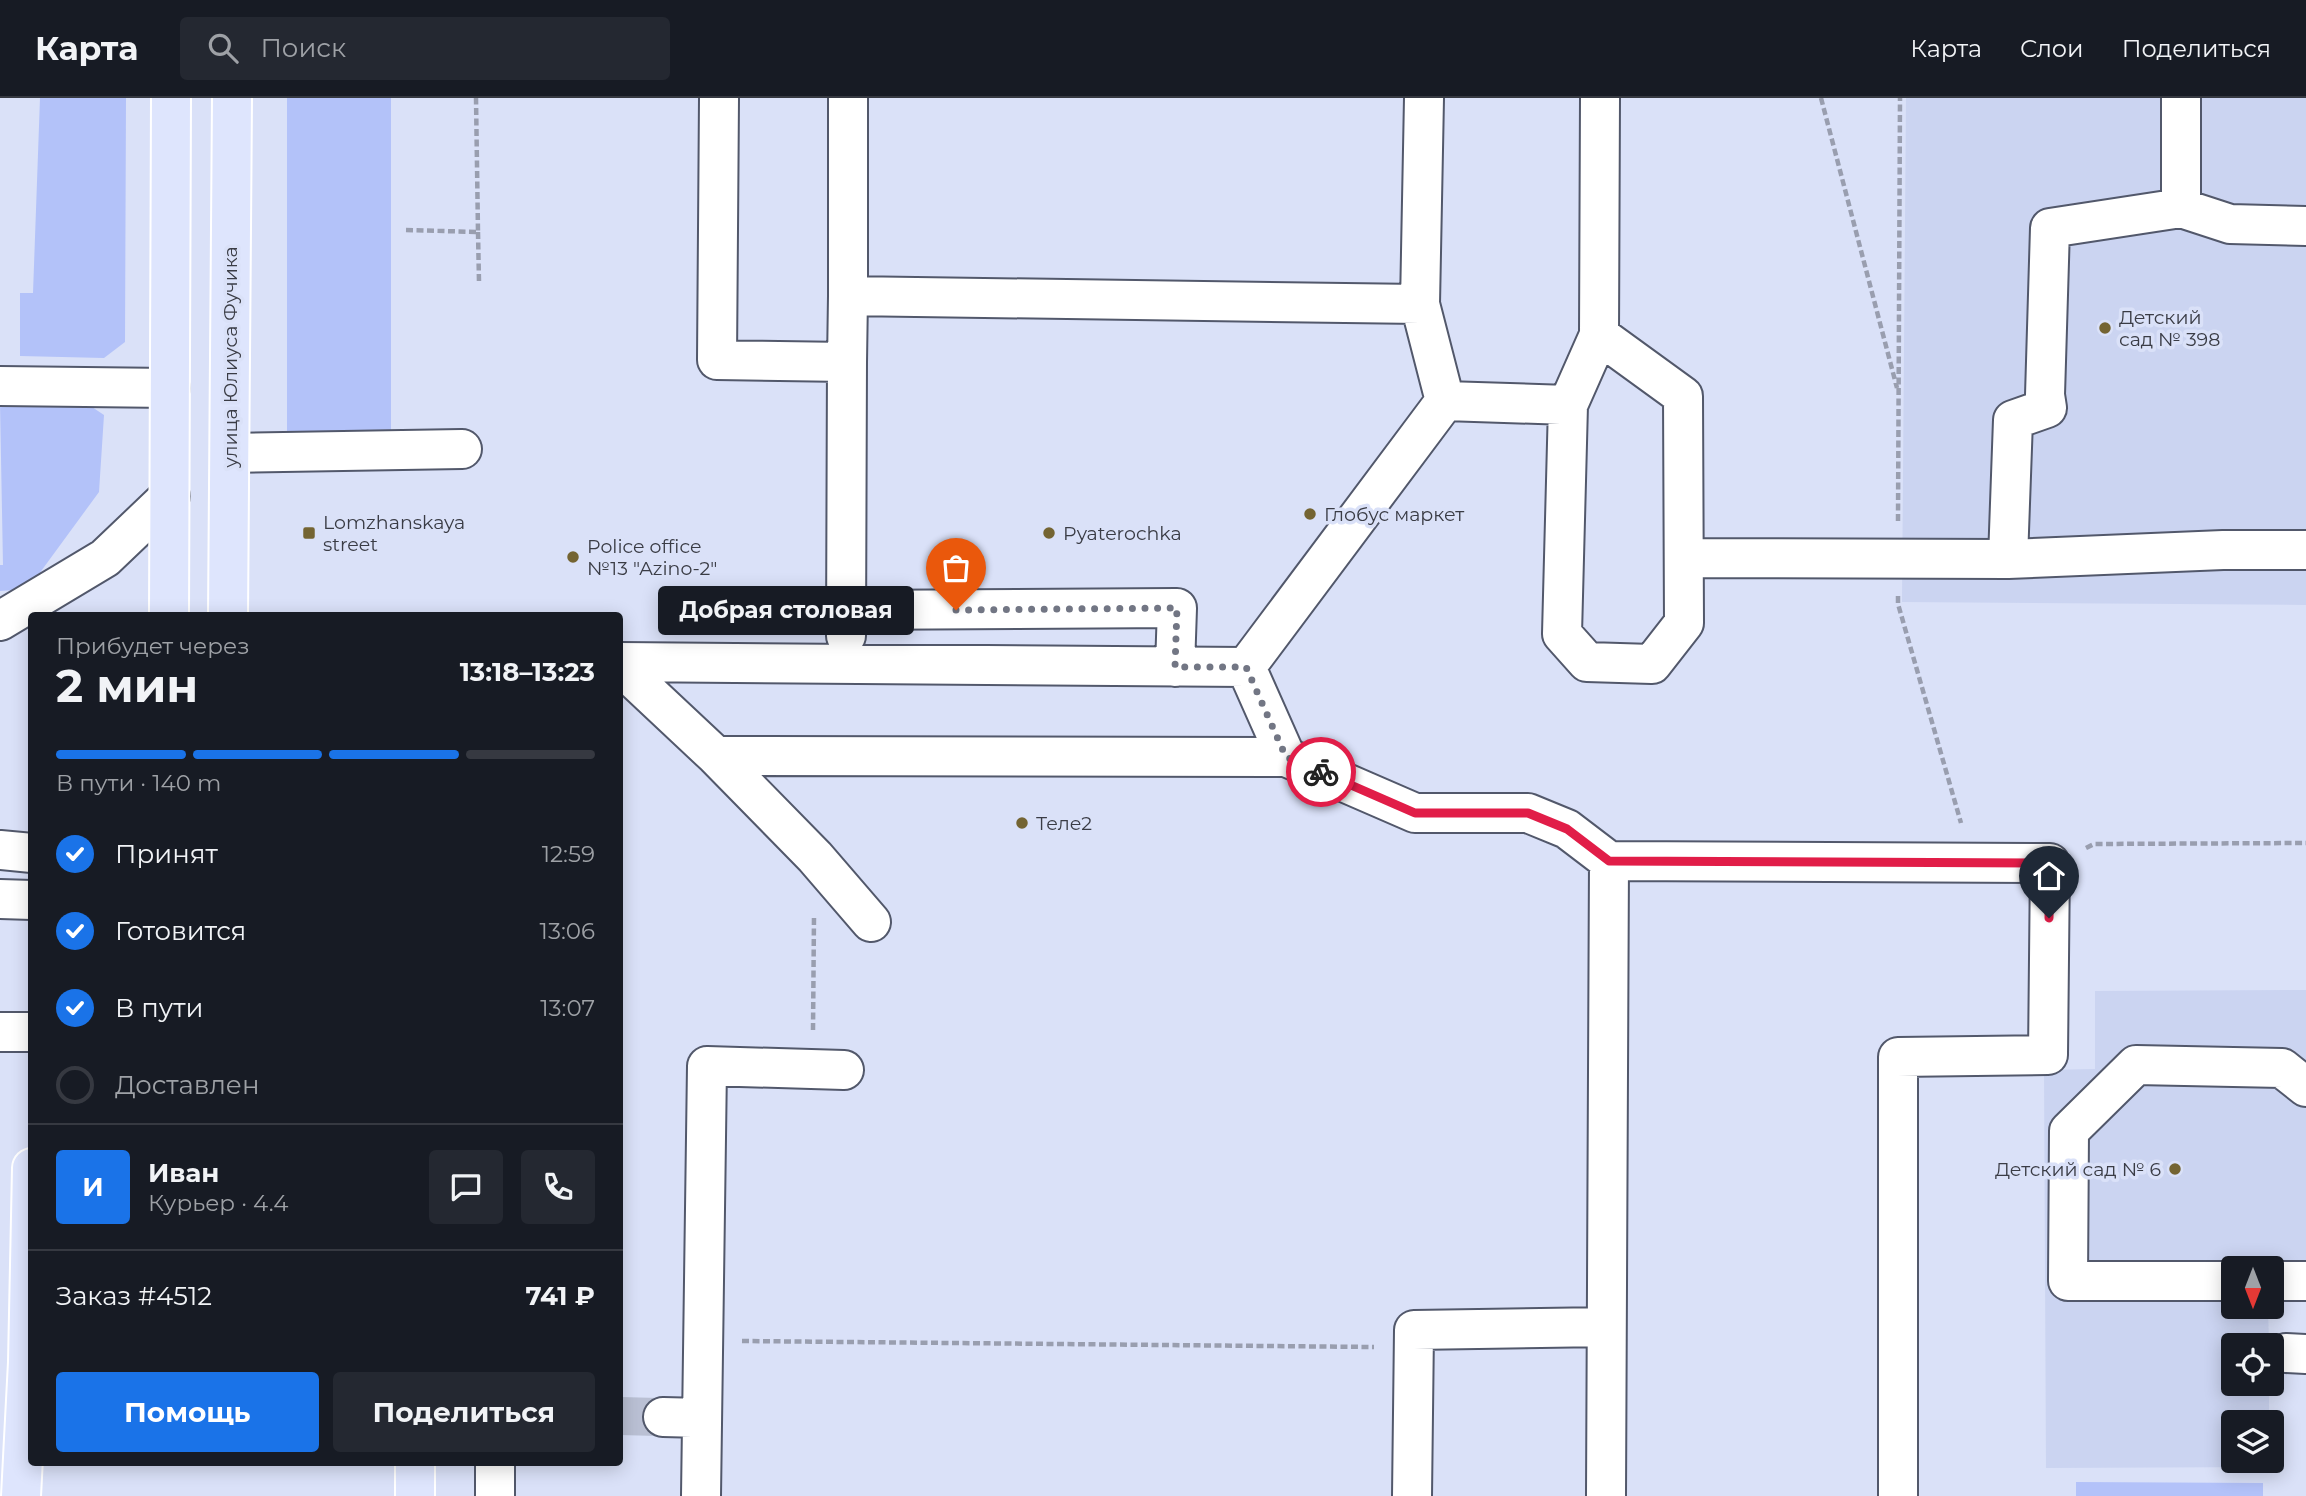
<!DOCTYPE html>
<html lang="ru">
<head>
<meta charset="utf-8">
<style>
	:root { --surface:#171b24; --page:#242831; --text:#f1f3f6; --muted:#9ea1a6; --line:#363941; --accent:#1a73e8 }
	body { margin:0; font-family:Montserrat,sans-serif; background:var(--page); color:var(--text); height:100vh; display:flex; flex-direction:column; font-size:26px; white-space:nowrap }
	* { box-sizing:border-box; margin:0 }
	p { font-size:23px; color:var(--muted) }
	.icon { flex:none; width:38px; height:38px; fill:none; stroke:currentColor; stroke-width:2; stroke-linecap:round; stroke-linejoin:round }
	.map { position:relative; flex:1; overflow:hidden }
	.sheet { position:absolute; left:28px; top:514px; width:595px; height:854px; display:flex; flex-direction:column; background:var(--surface); border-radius:7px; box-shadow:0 4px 18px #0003 }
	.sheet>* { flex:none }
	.needle { width:46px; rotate:180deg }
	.fabs { position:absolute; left:2221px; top:1158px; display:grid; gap:14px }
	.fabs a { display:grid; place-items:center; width:63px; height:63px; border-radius:7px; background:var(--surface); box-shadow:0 4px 18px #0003; font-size:35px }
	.pin { position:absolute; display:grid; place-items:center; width:60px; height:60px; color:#fff; margin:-72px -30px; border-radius:50% 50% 50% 0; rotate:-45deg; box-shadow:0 0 7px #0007 }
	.pin .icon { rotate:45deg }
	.courier { position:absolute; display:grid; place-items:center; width:70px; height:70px; margin:-35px; border:5px solid #e11d48; border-radius:50%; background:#fff; color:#222; box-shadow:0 2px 9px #0007 }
	.bubble { position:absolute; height:49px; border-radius:7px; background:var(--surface); box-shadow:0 4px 18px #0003; font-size:23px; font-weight:700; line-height:49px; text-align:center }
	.summary em { font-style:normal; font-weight:700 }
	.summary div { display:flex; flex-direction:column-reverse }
	.summary { display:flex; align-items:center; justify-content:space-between; height:119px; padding:0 28px }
	h1 { font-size:46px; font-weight:700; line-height:52px }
	.bar { display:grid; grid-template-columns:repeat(4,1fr); gap:10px 7px; align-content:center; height:84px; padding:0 28px }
	.bar i { height:9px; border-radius:5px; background:var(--line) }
	.bar .on { background:var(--accent) }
	.bar p { grid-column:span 4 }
	.line { display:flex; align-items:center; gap:18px; padding:0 28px; border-top:2px solid var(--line) }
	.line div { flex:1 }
	.round { display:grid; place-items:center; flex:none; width:74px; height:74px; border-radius:7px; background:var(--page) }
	ol { padding:0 28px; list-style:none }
	li { display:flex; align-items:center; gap:21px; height:77px }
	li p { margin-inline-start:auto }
	li .icon { padding:7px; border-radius:50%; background:var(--accent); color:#fff; stroke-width:4 }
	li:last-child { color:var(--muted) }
	li i { width:38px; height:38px; border:4px solid var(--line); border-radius:50% }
	.cta { display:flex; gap:14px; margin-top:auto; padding:14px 28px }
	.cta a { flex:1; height:80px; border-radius:7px; background:var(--accent); color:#fff; font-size:28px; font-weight:700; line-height:80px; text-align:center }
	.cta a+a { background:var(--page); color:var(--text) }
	header { display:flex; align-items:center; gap:42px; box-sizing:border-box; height:98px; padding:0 35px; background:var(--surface); border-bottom:2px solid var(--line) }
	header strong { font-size:33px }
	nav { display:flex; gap:38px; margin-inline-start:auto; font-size:24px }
	.search { width:490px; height:63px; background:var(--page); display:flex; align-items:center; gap:18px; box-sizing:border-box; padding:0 24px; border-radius:7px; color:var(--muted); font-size:26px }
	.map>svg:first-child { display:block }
	.built { fill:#cbd4f1 }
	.green { fill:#b3c2f9 }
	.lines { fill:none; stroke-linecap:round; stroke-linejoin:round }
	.minor-tunnel { stroke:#bac0d4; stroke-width:38; stroke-dasharray:38 19; stroke-linecap:butt }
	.minor-casing { stroke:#52586b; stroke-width:42 }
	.major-casing { stroke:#fff; stroke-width:42 }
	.path { stroke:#999eaf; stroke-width:4.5; stroke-dasharray:7 3.5; stroke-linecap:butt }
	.minor { stroke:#fff; stroke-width:38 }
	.major { stroke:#dee5fd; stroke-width:38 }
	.done { stroke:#727684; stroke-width:7; stroke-dasharray:0 12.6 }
	.route { stroke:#e11d48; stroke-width:9 }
	.poi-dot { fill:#746432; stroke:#dae1f8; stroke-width:2.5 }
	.labels { text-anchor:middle; stroke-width:7; stroke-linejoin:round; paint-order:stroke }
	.poi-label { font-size:19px; fill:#3a3c45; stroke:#dae1f8; text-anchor:start }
	.street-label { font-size:19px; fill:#3a3c45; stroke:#dae1f8 }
</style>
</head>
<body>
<header>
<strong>Карта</strong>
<div class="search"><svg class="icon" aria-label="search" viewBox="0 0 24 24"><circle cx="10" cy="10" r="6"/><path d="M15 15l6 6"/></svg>Поиск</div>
<nav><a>Карта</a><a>Слои</a><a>Поделиться</a></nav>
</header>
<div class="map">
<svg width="2306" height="1398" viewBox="0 0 2306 1398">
	<rect width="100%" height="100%" fill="#dae1f8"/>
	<!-- built -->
	<path class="built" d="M1906,0h400v507l-404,-3z
		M2306,892v303l-34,-24h-39v38h35l1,39h-36v38h36v39h-36v38h36v6l-223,1 -2,-398 51,-1v-78z"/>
	<!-- green -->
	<path class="green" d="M40,0h86l-1,244 -21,16 -84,-2v-63h13z
		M287,0h104v348h-104z
		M0,305h86l18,12 -5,77 -71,97 -28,2v-26h3z
		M2076,1384l187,1v13h-187z"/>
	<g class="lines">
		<!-- minor-tunnel -->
		<path class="minor-tunnel" d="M620,1318l43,1"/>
		<defs>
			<path id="minor" d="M719,0l-2,262 130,2 1,-66
				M848,0v198l572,8 4,-206
				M2181,110v-110
				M1420,206l25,97
				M1599,237l84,61 1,227 -32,41 -65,-2 -25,-28 6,-229z
				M1599,237l1,-237
				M0,288l170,2
				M230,355l232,-4
				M1684,460l324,1 215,-9h83
				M2008,461l5,-139 34,-12 -2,-13 5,-167 131,-20 49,16 76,2
				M846,512l331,-2 -2,59
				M0,523l105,-63 65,-62
				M846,538l1,-274
				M620,564l626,5 199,-266 123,4
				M620,568l96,90 570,1
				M1246,569l40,90 129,56h113l39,16 42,32
				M716,658l99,101 56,65
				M0,752l32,3
				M0,801l32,1
				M0,934h32
				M2233,1183h-165l1,-150 67,-66 146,3 24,19
				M2272,1183h34
				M2286,1255l20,1
				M663,1319l39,1
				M495,1398v-33
				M701,1398l6,-430 137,4
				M1412,1398l2,-166 192,-3
				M1606,1398l3,-635 441,2 -2,192 -150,2v439"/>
			<path id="major" d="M169,518l2,-518
				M228,518l4,-518
				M21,1398l7,-134 4,-194
				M415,1398v-33"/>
		</defs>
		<!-- minor casing -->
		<use href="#minor" class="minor-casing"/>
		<!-- major casing -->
		<use href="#major" class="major-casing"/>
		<!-- path -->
		<path class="path" d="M1821,0l76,290
			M406,132l72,2 -2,-134
			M478,134l1,50
			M1898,423l2,-423
			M1898,498v8l63,219
			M2086,750l8,-4 212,-1
			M813,932l1,-114
			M742,1243l632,6"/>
		<!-- minor -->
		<use href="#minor" class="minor"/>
		<!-- major -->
		<use href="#major" class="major"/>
	</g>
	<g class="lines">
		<!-- done -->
		<path class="done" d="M956,512l221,-2 -2,59h71l40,90 35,15"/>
		<!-- route -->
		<path class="route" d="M1321,674l94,41h113l39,16 42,32 441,2 -1,55"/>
	</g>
	<!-- markers -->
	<g class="poi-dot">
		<circle cx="2105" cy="230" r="7"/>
		<circle cx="1310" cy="416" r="7"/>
		<rect x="302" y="428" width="14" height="14" rx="3.5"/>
		<circle cx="1049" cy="435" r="7"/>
		<circle cx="573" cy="459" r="7"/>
		<circle cx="1022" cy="725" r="7"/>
		<circle cx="2175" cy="1071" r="7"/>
	</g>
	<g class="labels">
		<!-- poi labels -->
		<g class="poi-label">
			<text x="2119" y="226">Детский<tspan x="2119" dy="22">сад № 398</tspan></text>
			<text x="1324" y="423">Глобус маркет</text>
			<text x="323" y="431">Lomzhanskaya<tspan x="323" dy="22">street</tspan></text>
			<text x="1063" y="442">Pyaterochka</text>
			<text x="587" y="455">Police office<tspan x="587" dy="22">№13 "Azino-2"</tspan></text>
			<text x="1036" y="732">Теле2</text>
			<text x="2161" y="1078" text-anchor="end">Детский сад № 6</text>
		</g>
		<!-- street labels -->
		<g class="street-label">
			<text transform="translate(230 259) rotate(-90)" y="7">улица Юлиуса Фучика</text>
		</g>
	</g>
</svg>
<div class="fabs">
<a><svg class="needle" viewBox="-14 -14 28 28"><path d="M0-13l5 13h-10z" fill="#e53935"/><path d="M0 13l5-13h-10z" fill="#9ea1a6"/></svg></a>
<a><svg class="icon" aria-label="locate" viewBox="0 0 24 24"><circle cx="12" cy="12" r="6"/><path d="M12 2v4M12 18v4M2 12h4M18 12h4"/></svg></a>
<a><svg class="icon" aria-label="layers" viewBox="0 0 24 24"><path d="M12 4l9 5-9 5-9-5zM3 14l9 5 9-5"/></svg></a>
</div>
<div class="pin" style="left:956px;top:512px;background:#ea580c"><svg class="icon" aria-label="bag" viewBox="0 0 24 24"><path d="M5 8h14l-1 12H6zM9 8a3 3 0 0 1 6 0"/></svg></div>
<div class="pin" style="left:2049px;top:820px;background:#1f2937"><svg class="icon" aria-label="home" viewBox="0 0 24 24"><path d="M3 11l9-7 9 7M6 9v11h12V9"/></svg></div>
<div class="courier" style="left:1321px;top:674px"><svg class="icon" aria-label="bike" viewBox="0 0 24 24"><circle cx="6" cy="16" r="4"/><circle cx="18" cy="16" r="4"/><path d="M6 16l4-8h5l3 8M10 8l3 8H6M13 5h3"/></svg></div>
<div class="bubble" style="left:658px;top:488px;width:256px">Добрая столовая</div>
<section class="sheet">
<div class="summary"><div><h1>2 мин</h1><p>Прибудет через</p></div><em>13:18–13:23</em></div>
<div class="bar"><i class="on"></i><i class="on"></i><i class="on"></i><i></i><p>В пути · 140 m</p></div>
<ol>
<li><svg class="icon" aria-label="check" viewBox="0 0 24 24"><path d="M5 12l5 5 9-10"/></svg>Принят<p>12:59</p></li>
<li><svg class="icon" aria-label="check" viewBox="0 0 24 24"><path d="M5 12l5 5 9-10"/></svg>Готовится<p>13:06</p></li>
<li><svg class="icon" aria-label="check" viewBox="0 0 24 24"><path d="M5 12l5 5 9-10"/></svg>В пути<p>13:07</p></li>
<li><i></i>Доставлен</li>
</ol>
<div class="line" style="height:126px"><b class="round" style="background:var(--accent);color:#fff">И</b><div><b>Иван</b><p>Курьер · 4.4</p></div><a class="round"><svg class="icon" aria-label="chat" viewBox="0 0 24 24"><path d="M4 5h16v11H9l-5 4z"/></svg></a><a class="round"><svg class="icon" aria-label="phone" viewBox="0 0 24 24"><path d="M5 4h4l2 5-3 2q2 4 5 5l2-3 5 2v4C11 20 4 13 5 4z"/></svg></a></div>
<div class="line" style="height:91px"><div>Заказ #4512</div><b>741 ₽</b></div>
<div class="cta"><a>Помощь</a><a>Поделиться</a></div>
</section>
</div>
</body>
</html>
